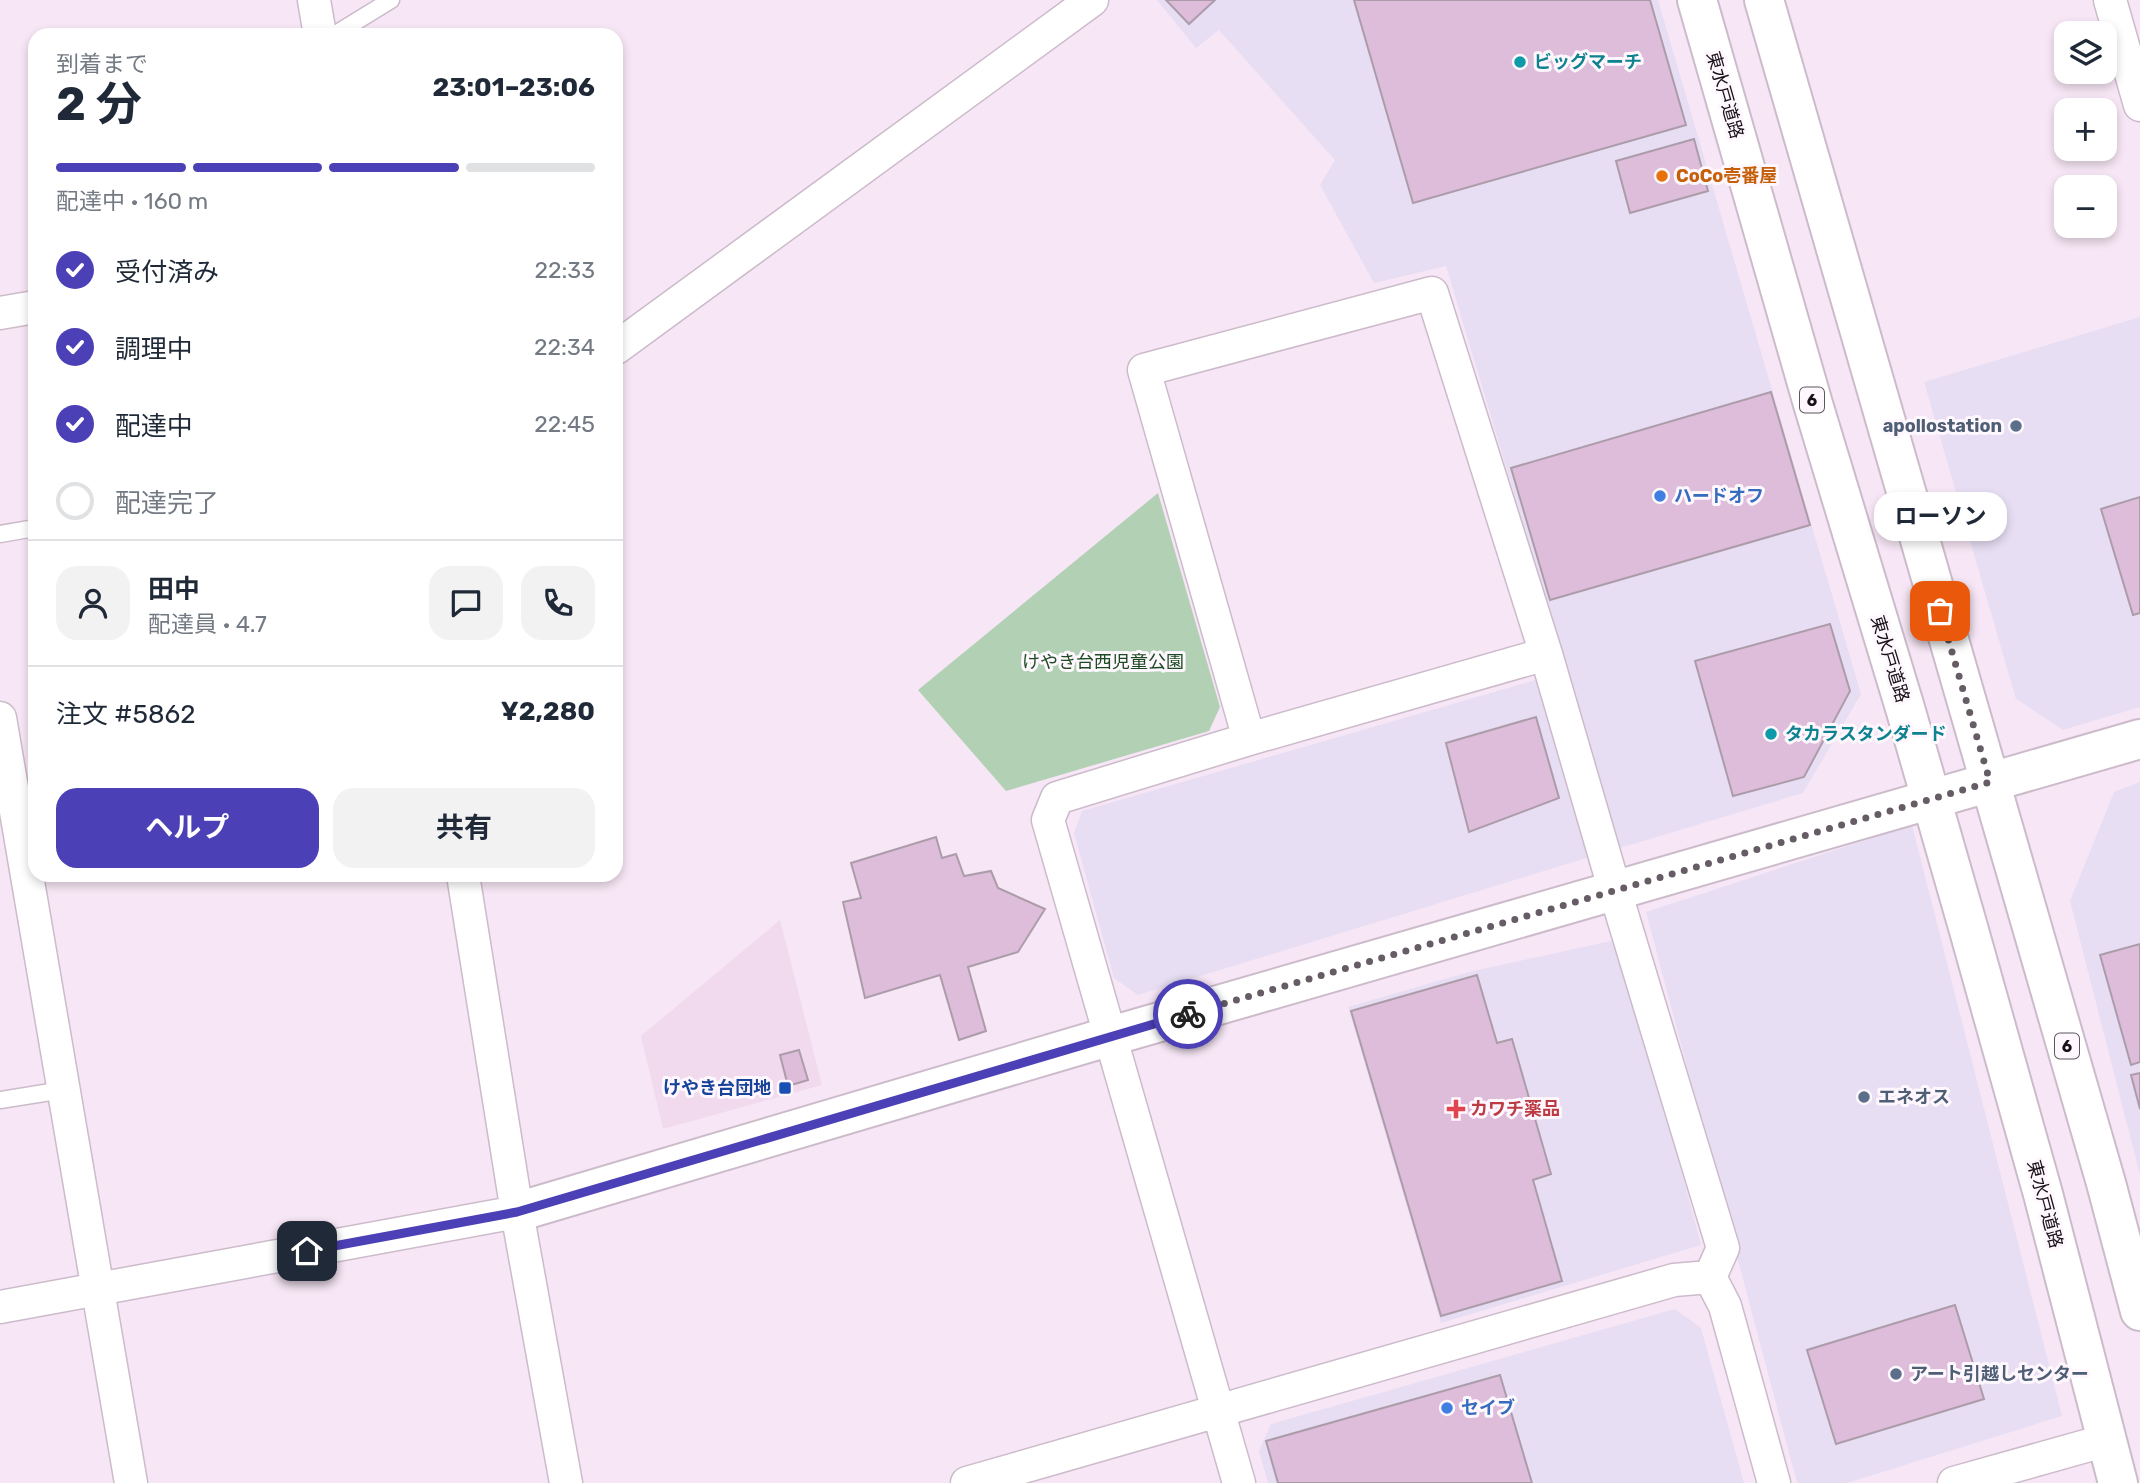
<!DOCTYPE html>
<html lang="ja">
<head>
<meta charset="utf-8">
<style>
	:root { --surface:#fff; --page:#f2f2f3; --text:#1f2937; --muted:#747a83; --line:#e0e1e3; --accent:#4c40b7 }
	body { margin:0; font-family:Rubik,"Noto Sans JP",sans-serif; background:var(--page); color:var(--text); height:100vh; display:flex; flex-direction:column; font-size:26px; white-space:nowrap }
	* { box-sizing:border-box; margin:0 }
	p { font-size:23px; color:var(--muted) }
	.icon { flex:none; width:38px; height:38px; fill:none; stroke:currentColor; stroke-width:2; stroke-linecap:round; stroke-linejoin:round }
	.map { position:relative; flex:1; overflow:hidden }
	.drawer { position:absolute; left:28px; top:28px; width:595px; height:854px; display:flex; flex-direction:column; background:var(--surface); border-radius:21px; box-shadow:0 4px 10px #0003 }
	.drawer>* { flex:none }
	.buttons { position:absolute; left:2054px; top:21px; display:grid; gap:14px }
	.buttons a { display:grid; place-items:center; width:63px; height:63px; border-radius:14px; background:var(--surface); box-shadow:0 4px 10px #0003; font-size:35px }
	.pin { position:absolute; display:grid; place-items:center; width:60px; height:60px; color:#fff; margin:-30px; border-radius:14px; box-shadow:0 4px 10px #0006 }
	.courier { position:absolute; display:grid; place-items:center; width:70px; height:70px; margin:-35px; border:5px solid #4c40b7; border-radius:50%; background:#fff; color:#222; box-shadow:0 2px 9px #0007 }
	.bubble { position:absolute; height:49px; border-radius:21px; background:var(--surface); box-shadow:0 4px 10px #0003; font-size:23px; font-weight:700; line-height:49px; text-align:center }
	.head em { font-style:normal; font-weight:700 }
	.head div { display:flex; flex-direction:column-reverse }
	.head { display:flex; align-items:center; justify-content:space-between; height:119px; padding:0 28px }
	h1 { font-size:46px; font-weight:700; line-height:52px }
	.bar { display:grid; grid-template-columns:repeat(4,1fr); gap:10px 7px; align-content:center; height:84px; padding:0 28px }
	.bar i { height:9px; border-radius:5px; background:var(--line) }
	.bar .current { background:var(--accent) }
	.bar p { grid-column:span 4 }
	.line { display:flex; align-items:center; gap:18px; padding:0 28px; border-top:2px solid var(--line) }
	.line div { flex:1 }
	.round { display:grid; place-items:center; flex:none; width:74px; height:74px; border-radius:21px; background:var(--page) }
	ol { padding:0 28px; list-style:none }
	li { display:flex; align-items:center; gap:21px; height:77px }
	li p { margin-inline-start:auto }
	li .icon { padding:7px; border-radius:50%; background:var(--accent); color:#fff; stroke-width:4 }
	li:last-child { color:var(--muted) }
	li i { width:38px; height:38px; border:4px solid var(--line); border-radius:50% }
	.primary-button { display:flex; gap:14px; margin-top:auto; padding:14px 28px }
	.primary-button a { flex:1; height:80px; border-radius:21px; background:var(--accent); color:#fff; font-size:28px; font-weight:700; line-height:80px; text-align:center }
	.primary-button a+a { background:var(--page); color:var(--text) }
	.map>svg:first-child { display:block }
	.commercial { fill:#e7def3 }
	.built { fill:#f1d9ee }
	.green { fill:#b2d0b3 }
	.building { fill:#debddb; stroke:#ac9caa; stroke-width:2 }
	.lines { fill:none; stroke-linecap:round; stroke-linejoin:round }
	.lane-casing { stroke:#ccbbca; stroke-width:19 }
	.street-casing { stroke:#ccbbca; stroke-width:35 }
	.secondary-casing { stroke:#ccbbca; stroke-width:42 }
	.highway-casing { stroke:#ccbbca; stroke-width:42 }
	.lane { stroke:#fff; stroke-width:16 }
	.street { stroke:#fff; stroke-width:32 }
	.secondary { stroke:#fff; stroke-width:38 }
	.highway { stroke:#fff; stroke-width:38 }
	.done { stroke:#665c65; stroke-width:7; stroke-dasharray:0 12.6 }
	.route { stroke:#4c40b7; stroke-width:9 }
	.culture-dot { fill:#0f9aa8; stroke:#fef7fd; stroke-width:2.5 }
	.food-dot { fill:#e8710a; stroke:#fef7fd; stroke-width:2.5 }
	.service-dot { fill:#5c6f8a; stroke:#fef7fd; stroke-width:2.5 }
	.shop-dot { fill:#3f7fe0; stroke:#fef7fd; stroke-width:2.5 }
	.transit-dot { fill:#1a4fb4; stroke:#fef7fd; stroke-width:2.5 }
	.health-dot { fill:#e0444e; stroke:#fef7fd; stroke-width:2.5 }
	.labels { text-anchor:middle; stroke-width:6; stroke-linejoin:round; paint-order:stroke }
	.shield { fill:#fef7fd; stroke:#5d575c; stroke-width:2 }
	.shield-label { font-size:16px; font-weight:bold; fill:#181217 }
	.culture-label { font-size:18px; font-weight:bold; fill:#0d838f; stroke:#fef7fd; text-anchor:start }
	.street-label { font-size:18px; fill:#181217; stroke:#fef7fd }
	.food-label { font-size:18px; font-weight:bold; fill:#c56008; stroke:#fef7fd; text-anchor:start }
	.service-label { font-size:18px; font-weight:bold; fill:#4e5e75; stroke:#fef7fd; text-anchor:start }
	.shop-label { font-size:18px; font-weight:bold; fill:#366cbe; stroke:#fef7fd; text-anchor:start }
	.park-label { font-size:18px; fill:#1c4a22; stroke:#fef7fd }
	.transit-label { font-size:18px; font-weight:bold; fill:#164399; stroke:#fef7fd; text-anchor:end }
	.health-label { font-size:18px; font-weight:bold; fill:#be3a42; stroke:#fef7fd; text-anchor:start }
</style>
</head>
<body>
<div class="map">
<svg width="2140" height="1483" viewBox="0 0 2140 1483">
	<rect width="100%" height="100%" fill="#f7e6f5"/>
	<!-- commercial -->
	<path class="commercial" d="M1157,0h501l203,694 -58,99 -183,55 -174,-582 -72,17 -54,-98 15,-25 -116,-130 -23,18z
		M2140,317v390l-77,23 -47,-31 -92,-317z
		M1539,679l54,177 -455,139 -24,-17 -40,-145 8,-22z
		M2140,782v393l-70,-274 44,-109z
		M1912,825l150,591 -215,67h-50l-151,-571z
		M1620,939l81,306 -260,78 -93,-316 121,-35z
		M1675,1309l26,19 43,155h-476l-9,-32 12,-27z"/>
	<!-- built -->
	<path class="built" d="M780,920l42,165 -159,44 -22,-93z"/>
	<!-- green -->
	<path class="green" d="M1158,493l62,214 -11,24 -203,60 -88,-101z"/>
	<!-- building -->
	<path class="building" d="M1166,0h49l-26,24z
		M1354,0h296l36,125 -273,78z
		M1694,139l14,52 -78,22 -14,-52z
		M1771,392l39,133 -260,75 -39,-132z
		M2140,497v116l-7,2 -32,-106z
		M1830,624l20,67 -46,86 -71,19 -38,-135z
		M1536,717l23,81 -90,34 -23,-89z
		M936,837l6,21 14,-4 8,22 27,-5 7,17 47,21 -27,43 -50,15 18,64 -27,9 -19,-65 -75,23 -22,-96 18,-4 -10,-35z
		M2140,944v118l-9,3 -31,-110z
		M1477,975l20,68 15,-4 39,135 -18,6 29,101 -121,35 -90,-305z
		M799,1050l9,30 -20,6 -8,-31z
		M2140,1073v36l-9,-34z
		M1955,1305l29,94 -148,45 -29,-94z
		M1500,1375l32,108h-254l-12,-42z"/>
	<g class="lines">
		<defs>
			<path id="lane" d="M334,35l57,-35
				M0,534l35,-6
				M0,1100l63,-10"/>
			<path id="street" d="M314,0l6,35
				M2110,0l30,105
				M0,313l35,-6
				M616,348l476,-348
				M0,718l131,765
				M1249,739l-105,-369 288,-77 114,361 69,237 108,357 -13,29
				M463,875l54,337 49,271
				M0,1307l517,-95
				M967,1483l707,-203 36,-3 15,29 49,177
				M1239,1483l-191,-663 9,-22 192,-59 297,-85
				M1954,1483l153,-43"/>
			<path id="secondary" d="M517,1212l594,-176 1029,-297"/>
			<path id="highway" d="M1697,0l116,404 92,304 63,219 75,267 75,289
				M1764,0l342,1183 34,128"/>
		</defs>
		<!-- lane casing -->
		<use href="#lane" class="lane-casing"/>
		<!-- street casing -->
		<use href="#street" class="street-casing"/>
		<!-- secondary casing -->
		<use href="#secondary" class="secondary-casing"/>
		<!-- highway casing -->
		<use href="#highway" class="highway-casing"/>
		<!-- lane -->
		<use href="#lane" class="lane"/>
		<!-- street -->
		<use href="#street" class="street"/>
		<!-- secondary -->
		<use href="#secondary" class="secondary"/>
		<!-- highway -->
		<use href="#highway" class="highway"/>
	</g>
	<g class="lines">
		<!-- done -->
		<path class="done" d="M1188,1014l802,-232 -50,-171"/>
		<!-- route -->
		<path class="route" d="M307,1251l210,-39 671,-198"/>
	</g>
	<!-- markers -->
	<g class="culture-dot">
		<circle cx="1520" cy="62" r="7"/>
		<circle cx="1771" cy="734" r="7"/>
	</g>
	<circle class="food-dot" cx="1662" cy="176" r="7"/>
	<g class="service-dot">
		<circle cx="2016" cy="426" r="7"/>
		<circle cx="1864" cy="1097" r="7"/>
		<circle cx="1896" cy="1374" r="7"/>
	</g>
	<g class="shop-dot">
		<circle cx="1660" cy="496" r="7"/>
		<circle cx="1447" cy="1408" r="7"/>
	</g>
	<rect class="transit-dot" x="778" y="1081" width="14" height="14" rx="3.5"/>
	<path class="health-dot" d="M1452.5 1098.5h7v7h7v7h-7v7h-7v-7h-7v-7h7z"/>
	<g class="labels">
		<!-- shield labels -->
		<g class="shield">
			<rect x="1800" y="387.5" width="24" height="25" rx="5"/>
			<rect x="2055" y="1033.5" width="24" height="25" rx="5"/>
		</g>
		<g class="shield-label">
			<text x="1812" y="406">6</text>
			<text x="2067" y="1052">6</text>
		</g>
		<!-- culture labels -->
		<g class="culture-label">
			<text x="1534" y="68">ビッグマーチ</text>
			<text x="1785" y="740">タカラスタンダード</text>
		</g>
		<!-- street labels -->
		<g class="street-label">
			<text transform="translate(1725 95) rotate(74)" y="6">東水戸道路</text>
			<text transform="translate(1890 659) rotate(73)" y="6">東水戸道路</text>
			<text transform="translate(2045 1204) rotate(75)" y="6">東水戸道路</text>
		</g>
		<!-- food labels -->
		<g class="food-label">
			<text x="1676" y="182">CoCo壱番屋</text>
		</g>
		<!-- service labels -->
		<g class="service-label">
			<text x="2002" y="432" text-anchor="end">apollostation</text>
			<text x="1878" y="1103">エネオス</text>
			<text x="1910" y="1380">アート引越しセンター</text>
		</g>
		<!-- shop labels -->
		<g class="shop-label">
			<text x="1674" y="502">ハードオフ</text>
			<text x="1461" y="1414">セイブ</text>
		</g>
		<!-- park labels -->
		<g class="park-label">
			<text x="1103" y="668">けやき台西児童公園</text>
		</g>
		<!-- transit labels -->
		<g class="transit-label">
			<text x="771" y="1094">けやき台団地</text>
		</g>
		<!-- health labels -->
		<g class="health-label">
			<text x="1470" y="1115">カワチ薬品</text>
		</g>
	</g>
</svg>
<div class="buttons">
<a><svg class="icon" aria-label="layers" viewBox="0 0 24 24"><path d="M12 4l9 5-9 5-9-5zM3 14l9 5 9-5"/></svg></a>
<a>+</a>
<a>−</a>
</div>
<div class="pin" style="left:1940px;top:611px;background:#ea580c"><svg class="icon" aria-label="bag" viewBox="0 0 24 24"><path d="M5 8h14l-1 12H6zM9 8a3 3 0 0 1 6 0"/></svg></div>
<div class="pin" style="left:307px;top:1251px;background:#1f2937"><svg class="icon" aria-label="home" viewBox="0 0 24 24"><path d="M3 11l9-7 9 7M6 9v11h12V9"/></svg></div>
<div class="courier" style="left:1188px;top:1014px"><svg class="icon" aria-label="bike" viewBox="0 0 24 24"><circle cx="6" cy="16" r="4"/><circle cx="18" cy="16" r="4"/><path d="M6 16l4-8h5l3 8M10 8l3 8H6M13 5h3"/></svg></div>
<div class="bubble" style="left:1874px;top:492px;width:133px">ローソン</div>
<section class="drawer">
<div class="head"><div><h1>2 分</h1><p>到着まで</p></div><em>23:01–23:06</em></div>
<div class="bar"><i class="current"></i><i class="current"></i><i class="current"></i><i></i><p>配達中 · 160 m</p></div>
<ol>
<li><svg class="icon" aria-label="check" viewBox="0 0 24 24"><path d="M5 12l5 5 9-10"/></svg>受付済み<p>22:33</p></li>
<li><svg class="icon" aria-label="check" viewBox="0 0 24 24"><path d="M5 12l5 5 9-10"/></svg>調理中<p>22:34</p></li>
<li><svg class="icon" aria-label="check" viewBox="0 0 24 24"><path d="M5 12l5 5 9-10"/></svg>配達中<p>22:45</p></li>
<li><i></i>配達完了</li>
</ol>
<div class="line" style="height:126px"><a class="round"><svg class="icon" aria-label="person" viewBox="0 0 24 24"><circle cx="12" cy="8" r="4"/><path d="M4 21q1-7 8-7t8 7"/></svg></a><div><b>田中</b><p>配達員 · 4.7</p></div><a class="round"><svg class="icon" aria-label="chat" viewBox="0 0 24 24"><path d="M4 5h16v11H9l-5 4z"/></svg></a><a class="round"><svg class="icon" aria-label="phone" viewBox="0 0 24 24"><path d="M5 4h4l2 5-3 2q2 4 5 5l2-3 5 2v4C11 20 4 13 5 4z"/></svg></a></div>
<div class="line" style="height:91px"><div>注文 #5862</div><b>¥2,280</b></div>
<div class="primary-button"><a>ヘルプ</a><a>共有</a></div>
</section>
</div>
</body>
</html>
